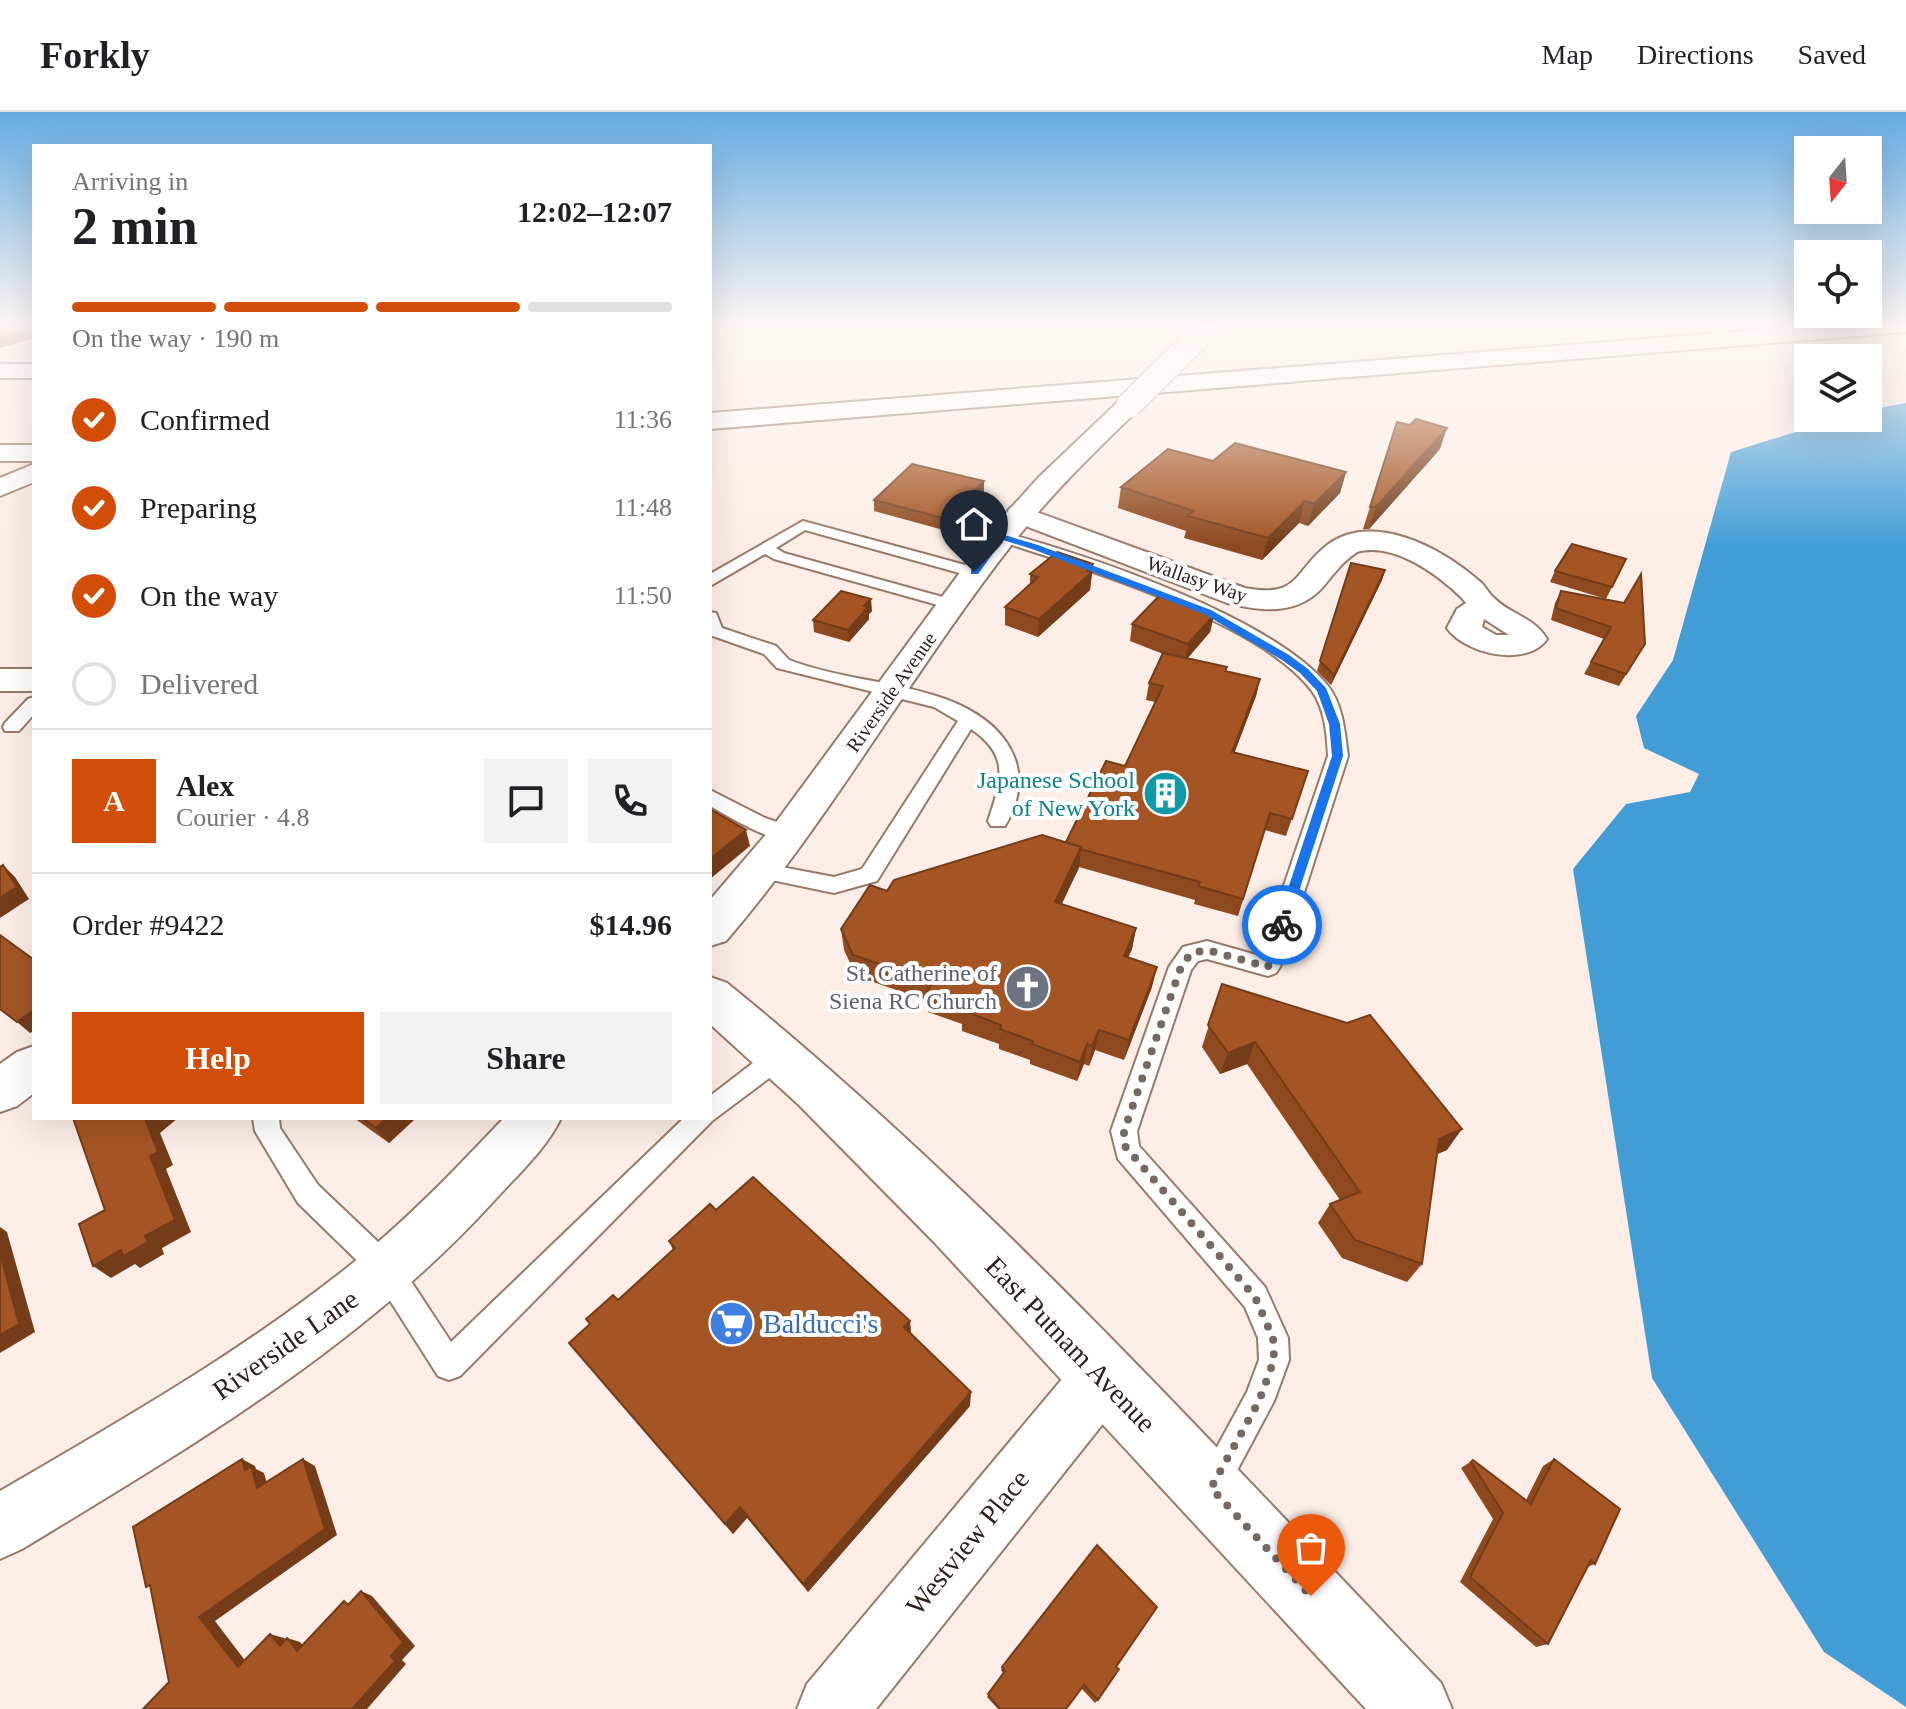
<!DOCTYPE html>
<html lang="en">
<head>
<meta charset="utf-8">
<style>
	:root { --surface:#fff; --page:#f2f2f2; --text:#202124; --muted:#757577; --line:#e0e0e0; --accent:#d14d08 }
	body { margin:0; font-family:Georgia,serif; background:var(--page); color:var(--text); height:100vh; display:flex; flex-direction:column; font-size:30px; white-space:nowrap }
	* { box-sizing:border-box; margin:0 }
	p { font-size:26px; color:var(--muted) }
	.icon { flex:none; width:44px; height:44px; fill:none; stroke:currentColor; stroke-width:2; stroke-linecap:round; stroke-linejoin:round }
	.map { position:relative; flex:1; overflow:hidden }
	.side { position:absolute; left:32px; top:32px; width:680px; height:976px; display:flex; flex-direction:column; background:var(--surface); border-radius:0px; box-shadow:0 8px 32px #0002 }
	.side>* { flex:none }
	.needle { width:52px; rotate:197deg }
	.buttons { position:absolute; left:1794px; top:24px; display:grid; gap:16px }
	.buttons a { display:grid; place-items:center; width:88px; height:88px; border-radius:0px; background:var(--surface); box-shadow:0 8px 32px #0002; font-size:40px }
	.pin { position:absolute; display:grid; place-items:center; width:68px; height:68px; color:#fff; margin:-82px -34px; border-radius:50% 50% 50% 0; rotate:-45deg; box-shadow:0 0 8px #0007 }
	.pin .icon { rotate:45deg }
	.courier { position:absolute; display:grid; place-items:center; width:80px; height:80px; margin:-40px; border:6px solid #1a73e8; border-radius:50%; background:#fff; color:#222; box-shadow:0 2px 10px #0007 }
	.head em { font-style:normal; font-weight:800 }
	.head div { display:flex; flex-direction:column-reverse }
	.head { display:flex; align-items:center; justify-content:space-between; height:136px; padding:0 40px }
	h1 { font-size:52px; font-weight:800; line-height:60px }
	.bar { display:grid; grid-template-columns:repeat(4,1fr); gap:12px 8px; align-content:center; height:96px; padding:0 40px }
	.bar i { height:10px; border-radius:6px; background:var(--line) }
	.bar .selected { background:var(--accent) }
	.bar p { grid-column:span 4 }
	.line { display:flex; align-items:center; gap:20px; padding:0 40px; border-top:2px solid var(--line) }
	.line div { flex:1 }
	.round { display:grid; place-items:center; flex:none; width:84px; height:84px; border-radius:0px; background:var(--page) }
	ol { padding:0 40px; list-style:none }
	li { display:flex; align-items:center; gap:24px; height:88px }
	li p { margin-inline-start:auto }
	li .icon { padding:8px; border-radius:50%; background:var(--accent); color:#fff; stroke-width:4 }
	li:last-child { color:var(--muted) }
	li i { width:44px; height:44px; border:4px solid var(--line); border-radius:50% }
	.action { display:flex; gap:16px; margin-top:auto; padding:16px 40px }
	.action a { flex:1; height:92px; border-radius:0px; background:var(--accent); color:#fff; font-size:32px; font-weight:800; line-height:92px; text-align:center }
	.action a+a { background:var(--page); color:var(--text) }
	header { display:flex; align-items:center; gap:48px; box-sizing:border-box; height:112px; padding:0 40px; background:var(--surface); border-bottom:2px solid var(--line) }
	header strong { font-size:38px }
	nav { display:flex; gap:44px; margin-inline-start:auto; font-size:28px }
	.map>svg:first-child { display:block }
	.water { fill:#429dd7 }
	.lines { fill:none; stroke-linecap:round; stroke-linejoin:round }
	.service-casing { stroke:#987a6b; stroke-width:4 }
	.minor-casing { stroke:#987a6b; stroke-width:4 }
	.tertiary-casing { stroke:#987a6b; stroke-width:4 }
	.primary-casing { stroke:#987a6b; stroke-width:4 }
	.motorway-casing { stroke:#987a6b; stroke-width:4 }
	.service { fill:#fff; fill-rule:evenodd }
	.minor { fill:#fff; fill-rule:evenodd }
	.tertiary { fill:#fff; fill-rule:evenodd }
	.primary { fill:#fff; fill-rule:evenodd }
	.motorway { fill:#fff; fill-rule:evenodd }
	.tertiary-bridge-casing { stroke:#987a6b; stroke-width:27; stroke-linecap:butt }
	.tertiary-bridge { stroke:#fff; stroke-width:25 }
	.wall { fill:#8e491f }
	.shaded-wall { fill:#743c19 }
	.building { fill:#a55524; stroke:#743c19; stroke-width:2 }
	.route { fill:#1a73e8 }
	.done { stroke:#756962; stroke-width:8; stroke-dasharray:0 14.4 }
	.labels { text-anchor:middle; stroke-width:8; stroke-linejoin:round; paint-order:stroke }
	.far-street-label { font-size:20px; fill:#2d211b; stroke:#fefefe }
	.culture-label { font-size:24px; fill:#0d838f; stroke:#fefefe; text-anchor:end }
	.worship-label { font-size:24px; fill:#5b616d; stroke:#fefefe; text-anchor:end }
	.near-shop-label { font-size:28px; fill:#366cbe; stroke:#fefefe; text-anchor:start }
	.near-street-label { font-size:28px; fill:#2d211b; stroke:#fefefe }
</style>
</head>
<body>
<header>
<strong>Forkly</strong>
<nav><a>Map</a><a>Directions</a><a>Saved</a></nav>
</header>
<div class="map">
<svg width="1906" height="1597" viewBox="0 0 1906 1597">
	<rect width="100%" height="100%" fill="#fceee7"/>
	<!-- water -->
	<path class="water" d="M1906,291v1304l-82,-55 -172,-274 -79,-509 53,-65 64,-12 9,-18 -55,-26 -8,-32 37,-56 58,-208 110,-34h27v-8z"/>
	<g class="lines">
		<defs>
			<path id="service" d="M803,409l177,48 2,3 -8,5 -169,-47 -29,18 8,5 173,48 2,3 -2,3h-12l-171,-48 -9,-5 -55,32v-12z
				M1001,420c86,22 273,86 327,154 15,19 17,47 20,70l-68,211 -4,6 -8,3 -61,-17 -9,2 -7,9 -54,161 2,15 126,141 23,51 1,22 -15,41 -49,92 -11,5 -11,-5 -5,-11 49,-90 12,-32 -1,-22 -13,-31 -127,-148 -7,-28 58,-164 14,-20 24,-6 53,15 68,-200c-1,-21 -3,-47 -16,-65 -51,-69 -233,-125 -316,-151l-3,-3z
				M710,500l6,1 6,15 54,18 13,14c50,19 106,21 156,39 58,21 95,67 60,127h-14l-3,-5c13,-40 23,-65 -17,-92l-94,152 -43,12 -81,-17 -3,-5 3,-5 8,-3 73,14 28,-8 96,-148 -24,-14 -157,-39 -13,-14 -54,-19z
				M34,585v17l-15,17h-14l-2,-4 2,-4 23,-24z
				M710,678l55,28 32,11 3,5 -3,5c-22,7 -67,-22 -87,-33z
				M779,935l9,3 3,7 -3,7 -76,57 -252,255 -11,4 -11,-4 -61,-96 -79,-77 -43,-72 -2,-13h26l1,10 38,57 79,75 54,82 233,-224h26v-22l60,-46z"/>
			<path id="minor" d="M0,252h34v14h-34z
				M34,352v18l-34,14v-18z
				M1020,394l225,82c54,10 47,-14 81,-42 45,-36 116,2 152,34 7,5 10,13 16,18 17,17 40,19 53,41 -20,29 -82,15 -100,-11l10,-19 9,-6 -4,-5c-25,-24 -68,-56 -105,-46 -15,10 -24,23 -35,36 -26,28 -61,23 -95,15l-217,-83 -4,-6 4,-6zM1484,507l25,16h-13l-14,-8z
				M34,934v47l-17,13 -17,6v-48l17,-12z
				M504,1006h57c-15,32 -46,59 -69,85 -134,146 -302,244 -470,346l-22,10v-68c127,-74 256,-147 370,-242 48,-40 91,-86 134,-131z
				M1104,1234l21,8 8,21 -8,21 -249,313h-79l10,-25 276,-330z"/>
			<path id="tertiary" d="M1129,285l9,3 4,5 -4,5c-44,42 -88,85 -125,133 -101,129 -180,273 -287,398l-16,5v-46l64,-75 218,-296 46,-51 82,-78z"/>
			<path id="primary" d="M0,557h34v22h-34z
				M710,865l17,6c258,209 484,460 714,700l11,26h-86l-432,-467 -135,-137 -89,-81z"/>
			<path id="motorway" d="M1848,211h58v9l-1196,97v-16z
				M0,333h34v16h-34z"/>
		</defs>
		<!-- service casing -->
		<use href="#service" class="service-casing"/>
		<!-- minor casing -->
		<use href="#minor" class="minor-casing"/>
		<!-- tertiary casing -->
		<use href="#tertiary" class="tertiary-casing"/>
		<!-- primary casing -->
		<use href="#primary" class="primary-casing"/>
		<!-- motorway casing -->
		<use href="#motorway" class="motorway-casing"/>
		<!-- service -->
		<use href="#service" class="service"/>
		<!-- minor -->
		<use href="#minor" class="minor"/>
		<!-- tertiary -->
		<use href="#tertiary" class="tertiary"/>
		<!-- primary -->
		<use href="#primary" class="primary"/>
		<!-- motorway -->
		<use href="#motorway" class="motorway"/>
		<defs>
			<path id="tertiary-bridge" d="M1129,293l79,-78"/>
		</defs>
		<!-- tertiary-bridge casing -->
		<use href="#tertiary-bridge" class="tertiary-bridge-casing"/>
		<!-- tertiary-bridge -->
		<use href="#tertiary-bridge" class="tertiary-bridge"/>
	</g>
	<!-- wall -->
	<path class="wall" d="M1440,337l-71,80h-6l7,-22z
		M1213,349l133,11 -6,21 -32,33 -9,-3 -37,37 -78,-22 2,-7 -68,-23 3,-21z
		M984,381l-37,38 -73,-20v-11z
		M1626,447l-20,40 -56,-17 5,-11z
		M1351,451l34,7 -3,10 -51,105 -14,-14z
		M1093,452l-3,26 -52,47 -33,-12v-18l25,-22v-11z
		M1561,479l84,53 -26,42 -35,-12 20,-35 -53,-19 4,-17z
		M872,499l-3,3v5l-20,23 -35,-10 -1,-12z
		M1214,503l-4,17 -23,27 40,8 -1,4 34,8 -4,17 -22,57 74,18 -22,65 -21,-6 -27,86 -44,-12 1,-4 -116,-33 -17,37 74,24 -4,21 -4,8 24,30 -28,73 -29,-10 -6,16 -5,-2 -7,17 -47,-17v-4l-31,-11v-5l-37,-13v-7l-34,-12v-11l-72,-25 -12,-26 -3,-21 46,-38 179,-49 59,-76 30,-64 -9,-2 3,-17 14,-29 -33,-13 2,-17z
		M1222,872l225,166 -10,4 -15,110 -15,18 -65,-24 -24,-35 12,-19 10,-4 -93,-136 -27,10 -18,-27z
		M354,1006h62l-27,25z
		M716,1098l194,111 1,12 59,73 -162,186 -61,-74 -14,16 -164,-191 104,-93 -4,-9z
		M1554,1347l41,105 -8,3 -39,77 -12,3 -76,-65 33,-63 -32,-51 12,-8 53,40 17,-34z
		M1002,1555h114l-18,33 -3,3 -14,-15 -15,21h-68l-11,-12 16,-24 -2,-3z"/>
	<!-- shaded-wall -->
	<path class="shaded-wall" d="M34,215v11l-34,10v-11z
		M1447,316l-7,21 -71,80 7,-22z
		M1346,360l-6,21 -32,33 6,-22z
		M984,369v12l-37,38v-12z
		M1305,389l-6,22 -37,37 6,-22z
		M1093,452l-3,26 -52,47 1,-18z
		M1385,458l-3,10 -51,105 3,-10z
		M871,487l1,12 -3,3v5l-20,23 -1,-12 16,-24z
		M1214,503l-4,17 -25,29 3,-17z
		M1260,567l-4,17 -28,74 4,-18z
		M746,718l4,16 -40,33v-20z
		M1081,735l-2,21 -27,55 3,-21z
		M3,753l12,12 14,22 -29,19v-20z
		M1136,816l-4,21 -12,28 4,-21z
		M1157,855l-5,20 -28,73 5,-20z
		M34,898v21l-4,2 -13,-11z
		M1099,918l-4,20 -6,16 3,-20z
		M1255,930l-8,22 -27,10 8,-21z
		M1087,932l-3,20 -7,17 3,-19z
		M146,1006h32l-18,15 13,32 -7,4 25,63 -29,16 2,6 -24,14 -5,-4 -24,14 -18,-12 52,-30 5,-80 -5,-37z
		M387,1006h29l-27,25 -13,-15z
		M1462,1017l-15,21 -22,9 14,-20z
		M0,1115l7,5 28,100 -35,21z
		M910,1209l1,15 -7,-9z
		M971,1280l-1,14 -162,186 -5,-8z
		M242,1347l13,7 1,3 8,4 6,21 -13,-6 -12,-18z
		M303,1347l12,7 22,69 -122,86 38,50 -15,-4 -39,-50z
		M740,1395l7,11 -14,16 -8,-10z
		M361,1479l11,5 43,50 -13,14 4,4 -39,45h-15l39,-53z
		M270,1522l14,4 10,11 -14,-3z
		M287,1526l13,4 10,13 -13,-4z"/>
	<!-- building -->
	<path class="building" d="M0,211h34v4l-34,10z
		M1416,307l31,9 -71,79h-6l27,-85 13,3z
		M1235,331l111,29 -32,32 -9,-3 -37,37 -80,-22 6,-5 -73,-24 47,-38 45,12z
		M912,352l72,17 -37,38 -73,-19z
		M1572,432l54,15 -14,28 -57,-16z
		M1057,440l36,12 -6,7 5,1 -53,47 -34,-12 33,-30 -8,-3z
		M1351,451l34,7 -51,105 -14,-14z
		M1641,462l4,70 -19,30 -35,-12 20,-35 -55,-19 5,-17 63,12z
		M841,479l30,8 -7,7 4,1 -20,23 -35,-10z
		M1159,484l55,19 -26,29 -56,-20z
		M1163,541l64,14 -2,4 35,8 -28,73 76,19 -16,48 -22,-6 -27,86 -45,-13 2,-4 -120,-33 1,-2 -15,-5 40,-81 19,5 38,-80 -14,-3z
		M710,697l36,21 -36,29z
		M1042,723l39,12 -26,55 81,26 -12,28 33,11 -28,73 -30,-10 -7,16 -5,-2 -7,18 -48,-18 1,-3 -33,-12 1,-4 -39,-15 3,-5 -38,-13 6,-10 -80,-27 -12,-26 29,-44 17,6 7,-11z
		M3,753l14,22 -17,11v-31z
		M0,823l33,24 1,-1v52l-17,12 -17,-13z
		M1222,872l125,39 23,-8 92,114 -23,10 -17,125 -67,-24 -25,-36 30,-12 -105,-150 -27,11 -20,-28z
		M73,1006h73l-1,1 13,33 -8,4 25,64 -30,16 3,6 -25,14 -2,-6 -28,16 -14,-42 26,-14z
		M362,1006h25l-11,10z
		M753,1065l157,144 -6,6 67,65 -168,192 -63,-77 -15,17 -156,-181 21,-19 -4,-5 27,-24 5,5 57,-52 -6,-7 41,-37 6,6z
		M0,1141l19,71 -19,11z
		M242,1347l3,11 6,-4 6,22 46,-29 22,70 -126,88 39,50 32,-33 10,12 7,-8 10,13 47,-50 4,4 13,-14 42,51 -12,14 4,5 -43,48h-209l26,-27 -19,-97 -4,2 -13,-60z
		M1554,1347l66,50 -25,55 -4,-4 -43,84 -78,-67 33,-64 -32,-51 2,-2 58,44z
		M1097,1433l60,62 -41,60 3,2 -21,31 -14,-15 -18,24h-66l-12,-15 17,-23 -3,-4z"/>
	<!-- sky -->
	<linearGradient id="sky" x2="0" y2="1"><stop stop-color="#65abe1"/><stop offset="0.49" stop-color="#fef7f4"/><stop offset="1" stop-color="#fef7f4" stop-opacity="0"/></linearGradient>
	<rect width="1906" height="434" fill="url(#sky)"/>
	<!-- route -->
	<path class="route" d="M1001,422l37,11 173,65 78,45 19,14 18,19 14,36 3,32 -56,172h-10l-1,-3 56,-169 -3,-32 -12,-33 -17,-18 -18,-13 -78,-46 -172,-65 -29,-9 -25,34h-7v-4z"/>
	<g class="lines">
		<!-- done -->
		<path class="done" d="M1282,813l-14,42 -61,-17 -16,3 -10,14 -57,164v14l131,152 18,41 1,22 -15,41 -48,87 100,108"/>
	</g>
	<!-- icons -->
	<defs>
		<symbol id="building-disc" viewBox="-11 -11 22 22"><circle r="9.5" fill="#0f9aa8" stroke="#fefefe"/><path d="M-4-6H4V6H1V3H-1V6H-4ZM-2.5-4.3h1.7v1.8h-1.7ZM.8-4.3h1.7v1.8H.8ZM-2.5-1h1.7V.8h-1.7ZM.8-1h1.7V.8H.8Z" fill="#fff"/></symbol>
		<symbol id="church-disc" viewBox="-11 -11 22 22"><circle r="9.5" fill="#6b7280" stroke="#fefefe"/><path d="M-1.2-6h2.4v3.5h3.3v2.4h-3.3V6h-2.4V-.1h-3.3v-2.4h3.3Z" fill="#fff"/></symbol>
		<symbol id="supermarket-disc" viewBox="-11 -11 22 22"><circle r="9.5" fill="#3f7fe0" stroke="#fefefe"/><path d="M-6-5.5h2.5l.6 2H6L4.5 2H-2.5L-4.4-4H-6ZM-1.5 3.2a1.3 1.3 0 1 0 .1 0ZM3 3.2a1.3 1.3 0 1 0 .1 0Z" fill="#fff"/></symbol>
	</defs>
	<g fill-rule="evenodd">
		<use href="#building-disc" x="1140" y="656" width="51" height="51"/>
		<use href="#church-disc" x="1002" y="850" width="51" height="51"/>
		<use href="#supermarket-disc" x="706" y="1186" width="51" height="51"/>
	</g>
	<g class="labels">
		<!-- far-street labels -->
		<g class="far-street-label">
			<text transform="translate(1197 467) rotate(19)" y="7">Wallasy Way</text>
			<text transform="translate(891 580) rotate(-55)" y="7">Riverside Avenue</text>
		</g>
		<!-- culture labels -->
		<g class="culture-label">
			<text x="1135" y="676">Japanese School<tspan x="1135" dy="28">of New York</tspan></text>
		</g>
		<!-- worship labels -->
		<g class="worship-label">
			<text x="997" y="869">St. Catherine of<tspan x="997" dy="28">Siena RC Church</tspan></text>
		</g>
		<!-- near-shop labels -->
		<g class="near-shop-label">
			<text x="763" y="1221">Balducci's</text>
		</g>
		<!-- near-street labels -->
		<g class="near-street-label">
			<text transform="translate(285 1232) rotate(-35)" y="10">Riverside Lane</text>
			<text transform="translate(1071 1232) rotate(46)" y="10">East Putnam Avenue</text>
			<text transform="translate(967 1430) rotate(-51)" y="10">Westview Place</text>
		</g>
	</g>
</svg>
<div class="buttons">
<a><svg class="needle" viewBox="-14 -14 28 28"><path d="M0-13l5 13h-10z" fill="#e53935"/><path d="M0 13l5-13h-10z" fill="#757577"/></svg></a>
<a><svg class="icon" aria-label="locate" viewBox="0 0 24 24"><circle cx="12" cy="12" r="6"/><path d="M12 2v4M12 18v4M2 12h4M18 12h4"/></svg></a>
<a><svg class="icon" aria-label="layers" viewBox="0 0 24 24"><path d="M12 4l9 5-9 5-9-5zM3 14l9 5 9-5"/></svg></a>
</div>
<div class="pin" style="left:1311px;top:1484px;background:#ea580c"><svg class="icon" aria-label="bag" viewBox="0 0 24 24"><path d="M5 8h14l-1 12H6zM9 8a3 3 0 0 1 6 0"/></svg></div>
<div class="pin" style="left:974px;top:460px;background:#1f2937"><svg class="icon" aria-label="home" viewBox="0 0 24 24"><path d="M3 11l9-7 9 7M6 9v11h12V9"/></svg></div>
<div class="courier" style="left:1282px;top:813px"><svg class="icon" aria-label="bike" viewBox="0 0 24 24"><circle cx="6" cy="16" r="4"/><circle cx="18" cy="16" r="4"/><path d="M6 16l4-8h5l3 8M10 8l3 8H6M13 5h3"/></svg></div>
<section class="side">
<div class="head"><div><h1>2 min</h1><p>Arriving in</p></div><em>12:02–12:07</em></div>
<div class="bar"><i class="selected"></i><i class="selected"></i><i class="selected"></i><i></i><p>On the way · 190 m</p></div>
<ol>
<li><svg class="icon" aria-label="check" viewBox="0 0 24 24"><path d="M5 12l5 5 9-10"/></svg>Confirmed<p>11:36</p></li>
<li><svg class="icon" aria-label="check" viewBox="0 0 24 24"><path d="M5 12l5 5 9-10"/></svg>Preparing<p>11:48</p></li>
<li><svg class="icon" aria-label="check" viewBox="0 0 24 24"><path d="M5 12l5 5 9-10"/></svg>On the way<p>11:50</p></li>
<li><i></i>Delivered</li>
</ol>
<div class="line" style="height:144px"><b class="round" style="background:var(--accent);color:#fff">A</b><div><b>Alex</b><p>Courier · 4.8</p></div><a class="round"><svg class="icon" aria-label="chat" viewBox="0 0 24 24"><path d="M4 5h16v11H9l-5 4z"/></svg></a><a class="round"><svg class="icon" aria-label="phone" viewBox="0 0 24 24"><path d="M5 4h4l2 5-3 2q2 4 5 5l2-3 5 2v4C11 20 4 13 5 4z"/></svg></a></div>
<div class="line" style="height:104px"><div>Order #9422</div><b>$14.96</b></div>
<div class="action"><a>Help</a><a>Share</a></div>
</section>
</div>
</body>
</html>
